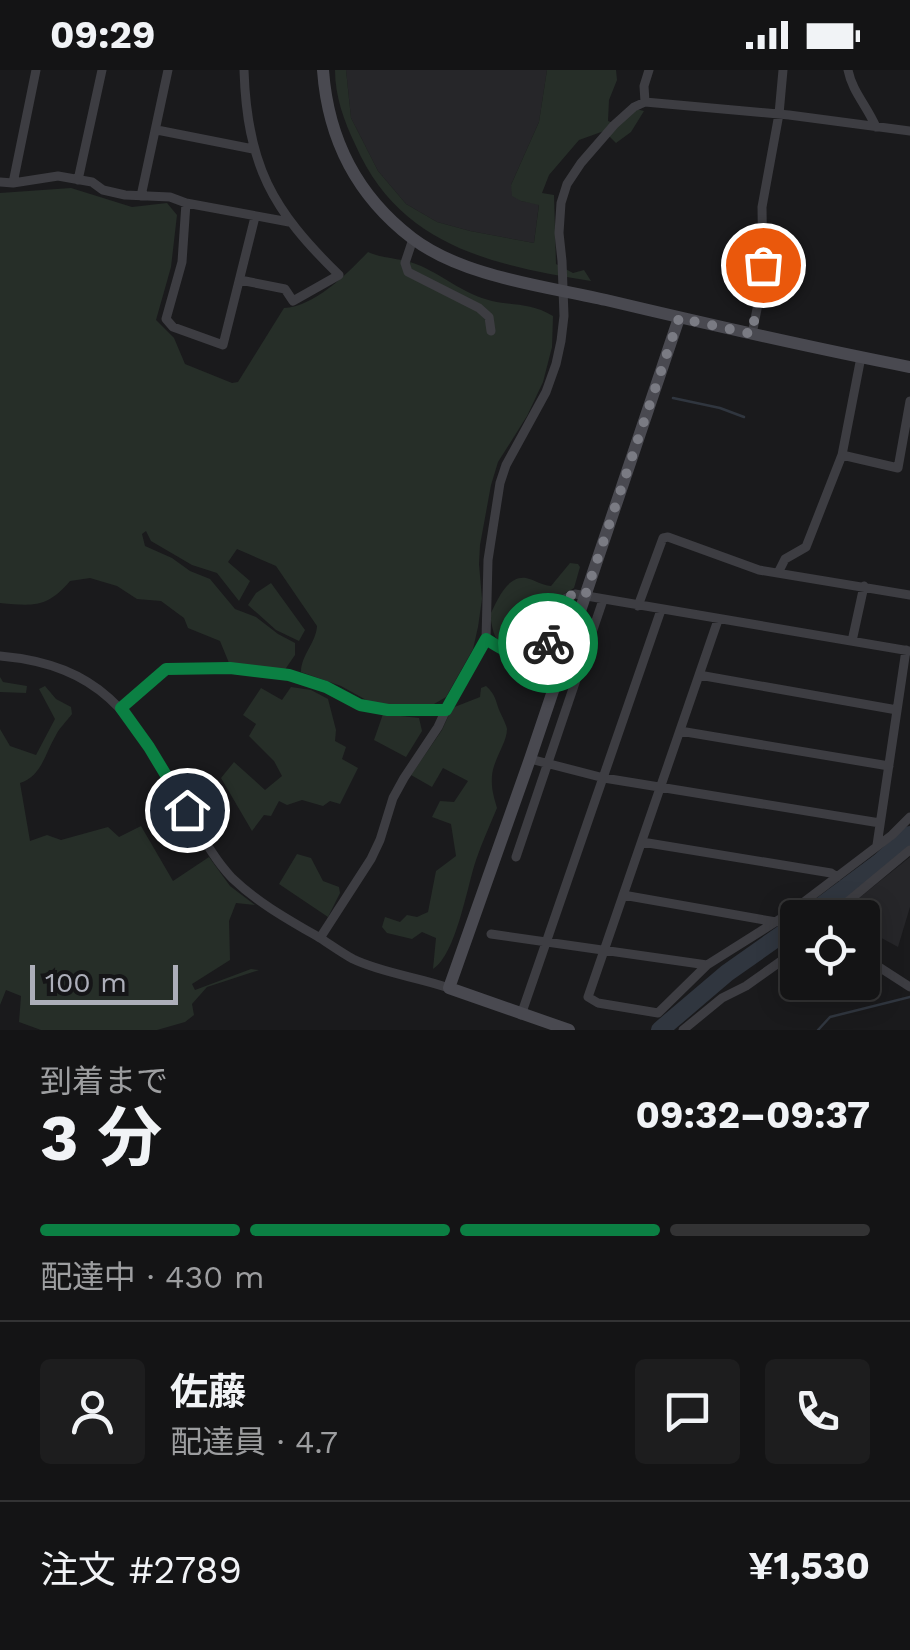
<!DOCTYPE html>
<html lang="ja">
<head>
<meta charset="utf-8">
<style>
	:root { --surface:#141415; --page:#1d1d1e; --text:#f1f3f6; --muted:#9d9ea0; --line:#333334; --accent:#0b8043 }
	body { margin:0; font-family:"Work Sans","Noto Sans JP",sans-serif; background:var(--page); color:var(--text); height:100vh; display:flex; flex-direction:column; font-size:38px; white-space:nowrap }
	* { box-sizing:border-box; margin:0 }
	p { font-size:32px; color:var(--muted) }
	.icon { flex:none; width:55px; height:55px; fill:none; stroke:currentColor; stroke-width:2; stroke-linecap:round; stroke-linejoin:round }
	.map { position:relative; height:960px; overflow:hidden }
	.details { display:flex; flex-direction:column; background:var(--surface); flex:1 }
	.details>* { flex:none }
	.controls { position:absolute; left:780px; top:830px; display:grid; gap:20px }
	.controls a { display:grid; place-items:center; width:100px; height:100px; border-radius:10px; background:var(--surface); box-shadow:0 5px 25px #0003,0 0 0 2px var(--line); font-size:50px }
	.scale { position:absolute; left:30px; bottom:25px; width:148px; box-sizing:border-box; padding-left:10px; border:5px solid #adafba; border-top:0; font-size:28px; line-height:35px; white-space:nowrap; color:#adafba; -webkit-text-stroke:8px #151517; paint-order:stroke }
	.pin { position:absolute; display:grid; place-items:center; width:85px; height:85px; color:#fff; margin:-42px; border:5px solid #fff; border-radius:50%; box-shadow:0 2px 10px #0007 }
	.courier { position:absolute; display:grid; place-items:center; width:100px; height:100px; margin:-50px; border:8px solid #0b8043; border-radius:50%; background:#fff; color:#222; box-shadow:0 2px 12px #0007 }
	.head em { font-style:normal; font-weight:700 }
	.head div { display:flex; flex-direction:column-reverse }
	.head { display:flex; align-items:center; justify-content:space-between; height:170px; padding:0 40px }
	h1 { font-size:65px; font-weight:700; line-height:75px }
	.bar { display:grid; grid-template-columns:repeat(4,1fr); gap:15px 10px; align-content:center; height:120px; padding:0 40px }
	.bar i { height:12px; border-radius:8px; background:var(--line) }
	.bar .current { background:var(--accent) }
	.bar p { grid-column:span 4 }
	.line { display:flex; align-items:center; gap:25px; padding:0 40px; border-top:2px solid var(--line) }
	.line div { flex:1 }
	.round { display:grid; place-items:center; flex:none; width:105px; height:105px; border-radius:10px; background:var(--page) }
	.status { display:flex; justify-content:space-between; align-items:center; height:70px; padding:0 50px; background:var(--surface); direction:ltr }
	.status svg { height:28px; fill:currentColor }
	.map>svg:first-child { display:block }
	.built { fill:#262629 }
	.green { fill:#262e28 }
	.lines { fill:none; stroke-linecap:round; stroke-linejoin:round }
	.stream { stroke:#30363f; stroke-width:2.5 }
	.river { stroke:#30363f; stroke-width:18 }
	.street { stroke:#3d3d42; stroke-width:9 }
	.secondary { stroke:#494950; stroke-width:12 }
	.done { stroke:#7a7b83; stroke-width:10; stroke-dasharray:0 18 }
	.route { stroke:#0b8043; stroke-width:12 }
</style>
</head>
<body>
<div class="status"><b>09:29</b><svg viewBox="0 0 49 12"><path d="M0 12V9h3v3zM5 12V6h3v6zM10 12V3h3v9zM15 12V0h3v12zM26 1h20v11H26zM47 4h2v5h-2z"/></svg></div>
<div class="map">
<svg width="910" height="960" viewBox="0 0 910 960">
	<rect width="100%" height="100%" fill="#1a1a1c"/>
	<!-- built -->
	<path class="built" d="M346,0h201l-8,52 -28,63 10,16 18,3 -5,39 -64,-12 -33,-9 -31,-18 -28,-33 -27,-53z
		M910,787v50l-12,40 -35,-19 -1,-10 -24,-3z"/>
	<!-- green -->
	<path class="green" d="M335,0h11l5,48 27,53 28,33 31,18 33,9 64,12 5,-38 -18,-4 -9,-5 -1,-11 28,-63 8,-52h69l1,10 -8,20 -1,21 10,4 18,-16 8,2 -13,21 -15,11 -12,-12 -25,9 -30,35 -7,18 12,2 2,69 17,9 11,-3 7,11c-99,-16 -192,-35 -236,-137 -11,-23 -20,-48 -20,-74z
		M71,118l61,19 35,-4 10,12 -6,52 -15,53 18,18 11,26 47,19 6,-1 46,-74c30,-1 64,-35 84,-56 15,7 36,6 53,14 26,12 43,28 71,35 24,5 39,2 61,15l-1,31 -9,35 -16,34 -29,46 -7,23 -11,60 -1,19 3,35 -4,28 -5,22 -27,48 -12,7 -45,1 -21,-4 -27,-15 -40,-14c0,-17 15,-29 16,-46l-41,-60 -39,-17 -9,13 22,19 -11,20 -22,-28 -25,-8 -41,-24 -5,-10 -4,3 3,12 27,12 18,13 20,8 25,30 21,8 22,17 17,9v12l-11,16 -55,-8 -9,-22 -32,-13 -4,-10 -23,-17 -24,-2 -20,-13 -27,-8 -20,3c-23,27 -36,25 -70,22v-410z
		M570,493l8,1 2,3 -6,21 -10,6 -21,53 -19,8c-27,-13 -29,-10 -34,-40 7,-14 17,-40 36,-37 10,2 14,7 25,8z
		M271,513l34,47 -6,11 -23,-11 -28,-25 8,-12z
		M0,607l3,5 24,4 -1,7 -26,-1v37l10,17 26,9 19,-36 -16,-30 6,-3 11,13 15,8 1,7c-5,7 -12,13 -16,21 -11,18 -14,41 -36,48l10,58 17,-6 14,5 47,-13 11,10 22,-11 32,55 36,-24 21,29 25,19 -19,-2 -7,18 1,39 -38,24 3,6 56,-21 8,1 -52,17 -15,17 2,11 -9,7 -28,8h-116l-22,-8 2,-26 -15,-6 -6,15z
		M486,616c7,6 9,11 12,21 2,6 8,16 9,22 0,14 -14,31 -15,47 -1,13 2,21 5,32 -7,17 -15,34 -21,52 -9,27 -20,95 -43,109l3,-31 -14,-6 -10,7 -25,-6 -5,-6 3,-10 15,5 7,-7 10,2 11,-5 8,-41 20,-15 -5,-32 -19,-7 8,-16 14,1 14,-21 -25,-13 -11,19 -21,-12 31,-45 10,-22 28,-11 1,-9z
		M291,617l20,3 17,9 8,31 -1,11 11,6 -4,12 16,9 -18,36 -10,-3 -7,5 -21,-6 -15,5 -8,-4 -8,15 -7,-1 -12,16 -31,-53 13,-16 31,28 17,-14 -8,-15 -25,-25 7,-12 -13,-9 18,-27 21,12z
		M383,644l36,4 3,13 -16,26 -32,-17z
		M297,784l14,4 12,23 16,6 1,6 -12,24 -49,-33z"/>
	<g class="lines">
		<!-- stream -->
		<path class="stream" d="M673,328l47,10 24,9
			M818,960l12,-13 80,-20"/>
		<!-- river -->
		<path class="river" d="M805,848l75,-56 30,-27
			M660,960l67,-57 71,-50"/>
		<!-- street -->
		<path class="street" d="M848,0c4,21 19,36 28,57
			M645,32l-1,-16 5,-16
			M157,60l96,19
			M78,110l24,-110
			M0,112l13,1 45,-7 34,6 11,8 22,5 45,2 16,6 103,19
			M13,113l23,-113
			M141,126l27,-126
			M186,133l-4,59 -16,57 7,8 50,18 32,-128
			M413,169l-8,24 3,9 71,36 10,9 2,14
			M240,210l45,9 8,12 46,-26c-67,-65 -92,-110 -95,-205
			M752,264l11,-55 -1,-72 17,-93 4,-44
			M842,385l56,13 12,-67
			M778,503l7,-14 21,-12 36,-92 19,-98
			M638,536l25,-68 5,-1 91,33 151,25
			M486,569l32,18 23,-2 6,-9 19,-48 9,-4 335,57
			M852,571l12,-55
			M0,586c113,10 137,71 189,158 13,22 25,45 43,64 26,25 57,42 88,60 11,7 22,15 33,21 29,14 65,18 96,29
			M699,605l198,35
			M121,638l45,-39 64,-1 59,7 37,12 34,18 28,5h58
			M680,661l209,35
			M530,689l74,19 276,45
			M642,772l189,31 6,4
			M877,775l29,-195
			M516,787l87,-257
			M623,825l153,27
			M828,848l82,-68
			M491,864l216,31 81,-51 104,-79 18,-18
			M320,868l51,-79 9,-19 13,-42 11,-20 34,-51 12,-26 36,-62 2,-79 12,-77 6,-18 40,-73 10,-28 5,-23 3,-25 -2,-55 -3,-28 2,-30 6,-19 14,-21 33,-38 20,-18 11,-5 144,13 121,16
			M862,886l48,31
			M707,895l-49,48 -60,-10 -10,-6 130,-377
			M521,945l140,-405
			M683,960l39,-32 24,-12 52,-37"/>
		<!-- secondary -->
		<path class="secondary" d="M323,0c5,69 33,125 89,168 51,39 133,48 194,62 101,24 202,47 304,67
			M569,960l-120,-42 81,-229 149,-441"/>
	</g>
	<g class="lines">
		<!-- done -->
		<path class="done" d="M548,573l18,-45 8,-4 11,2 94,-278 73,16 11,-69"/>
		<!-- route -->
		<path class="route" d="M187,740l-38,-63 -28,-39 45,-39 64,-1 59,7 37,12 34,18 28,5h58l40,-71c19,12 32,21 55,16l7,-12"/>
	</g>
</svg>
<div class="controls">
<a><svg class="icon" aria-label="locate" viewBox="0 0 24 24"><circle cx="12" cy="12" r="6"/><path d="M12 2v4M12 18v4M2 12h4M18 12h4"/></svg></a>
</div>
<div class="scale">100 m</div>
<div class="pin" style="left:763px;top:195px;background:#ea580c"><svg class="icon" aria-label="bag" viewBox="0 0 24 24"><path d="M5 8h14l-1 12H6zM9 8a3 3 0 0 1 6 0"/></svg></div>
<div class="pin" style="left:187px;top:740px;background:#1f2937"><svg class="icon" aria-label="home" viewBox="0 0 24 24"><path d="M3 11l9-7 9 7M6 9v11h12V9"/></svg></div>
<div class="courier" style="left:548px;top:573px"><svg class="icon" aria-label="bike" viewBox="0 0 24 24"><circle cx="6" cy="16" r="4"/><circle cx="18" cy="16" r="4"/><path d="M6 16l4-8h5l3 8M10 8l3 8H6M13 5h3"/></svg></div>
</div>
<section class="details">
<div class="head"><div><h1>3 分</h1><p>到着まで</p></div><em>09:32–09:37</em></div>
<div class="bar"><i class="current"></i><i class="current"></i><i class="current"></i><i></i><p>配達中 · 430 m</p></div>
<div class="line" style="height:180px"><a class="round"><svg class="icon" aria-label="person" viewBox="0 0 24 24"><circle cx="12" cy="8" r="4"/><path d="M4 21q1-7 8-7t8 7"/></svg></a><div><b>佐藤</b><p>配達員 · 4.7</p></div><a class="round"><svg class="icon" aria-label="chat" viewBox="0 0 24 24"><path d="M4 5h16v11H9l-5 4z"/></svg></a><a class="round"><svg class="icon" aria-label="phone" viewBox="0 0 24 24"><path d="M5 4h4l2 5-3 2q2 4 5 5l2-3 5 2v4C11 20 4 13 5 4z"/></svg></a></div>
<div class="line" style="height:130px"><div>注文 #2789</div><b>¥1,530</b></div>
</section>
</body>
</html>
